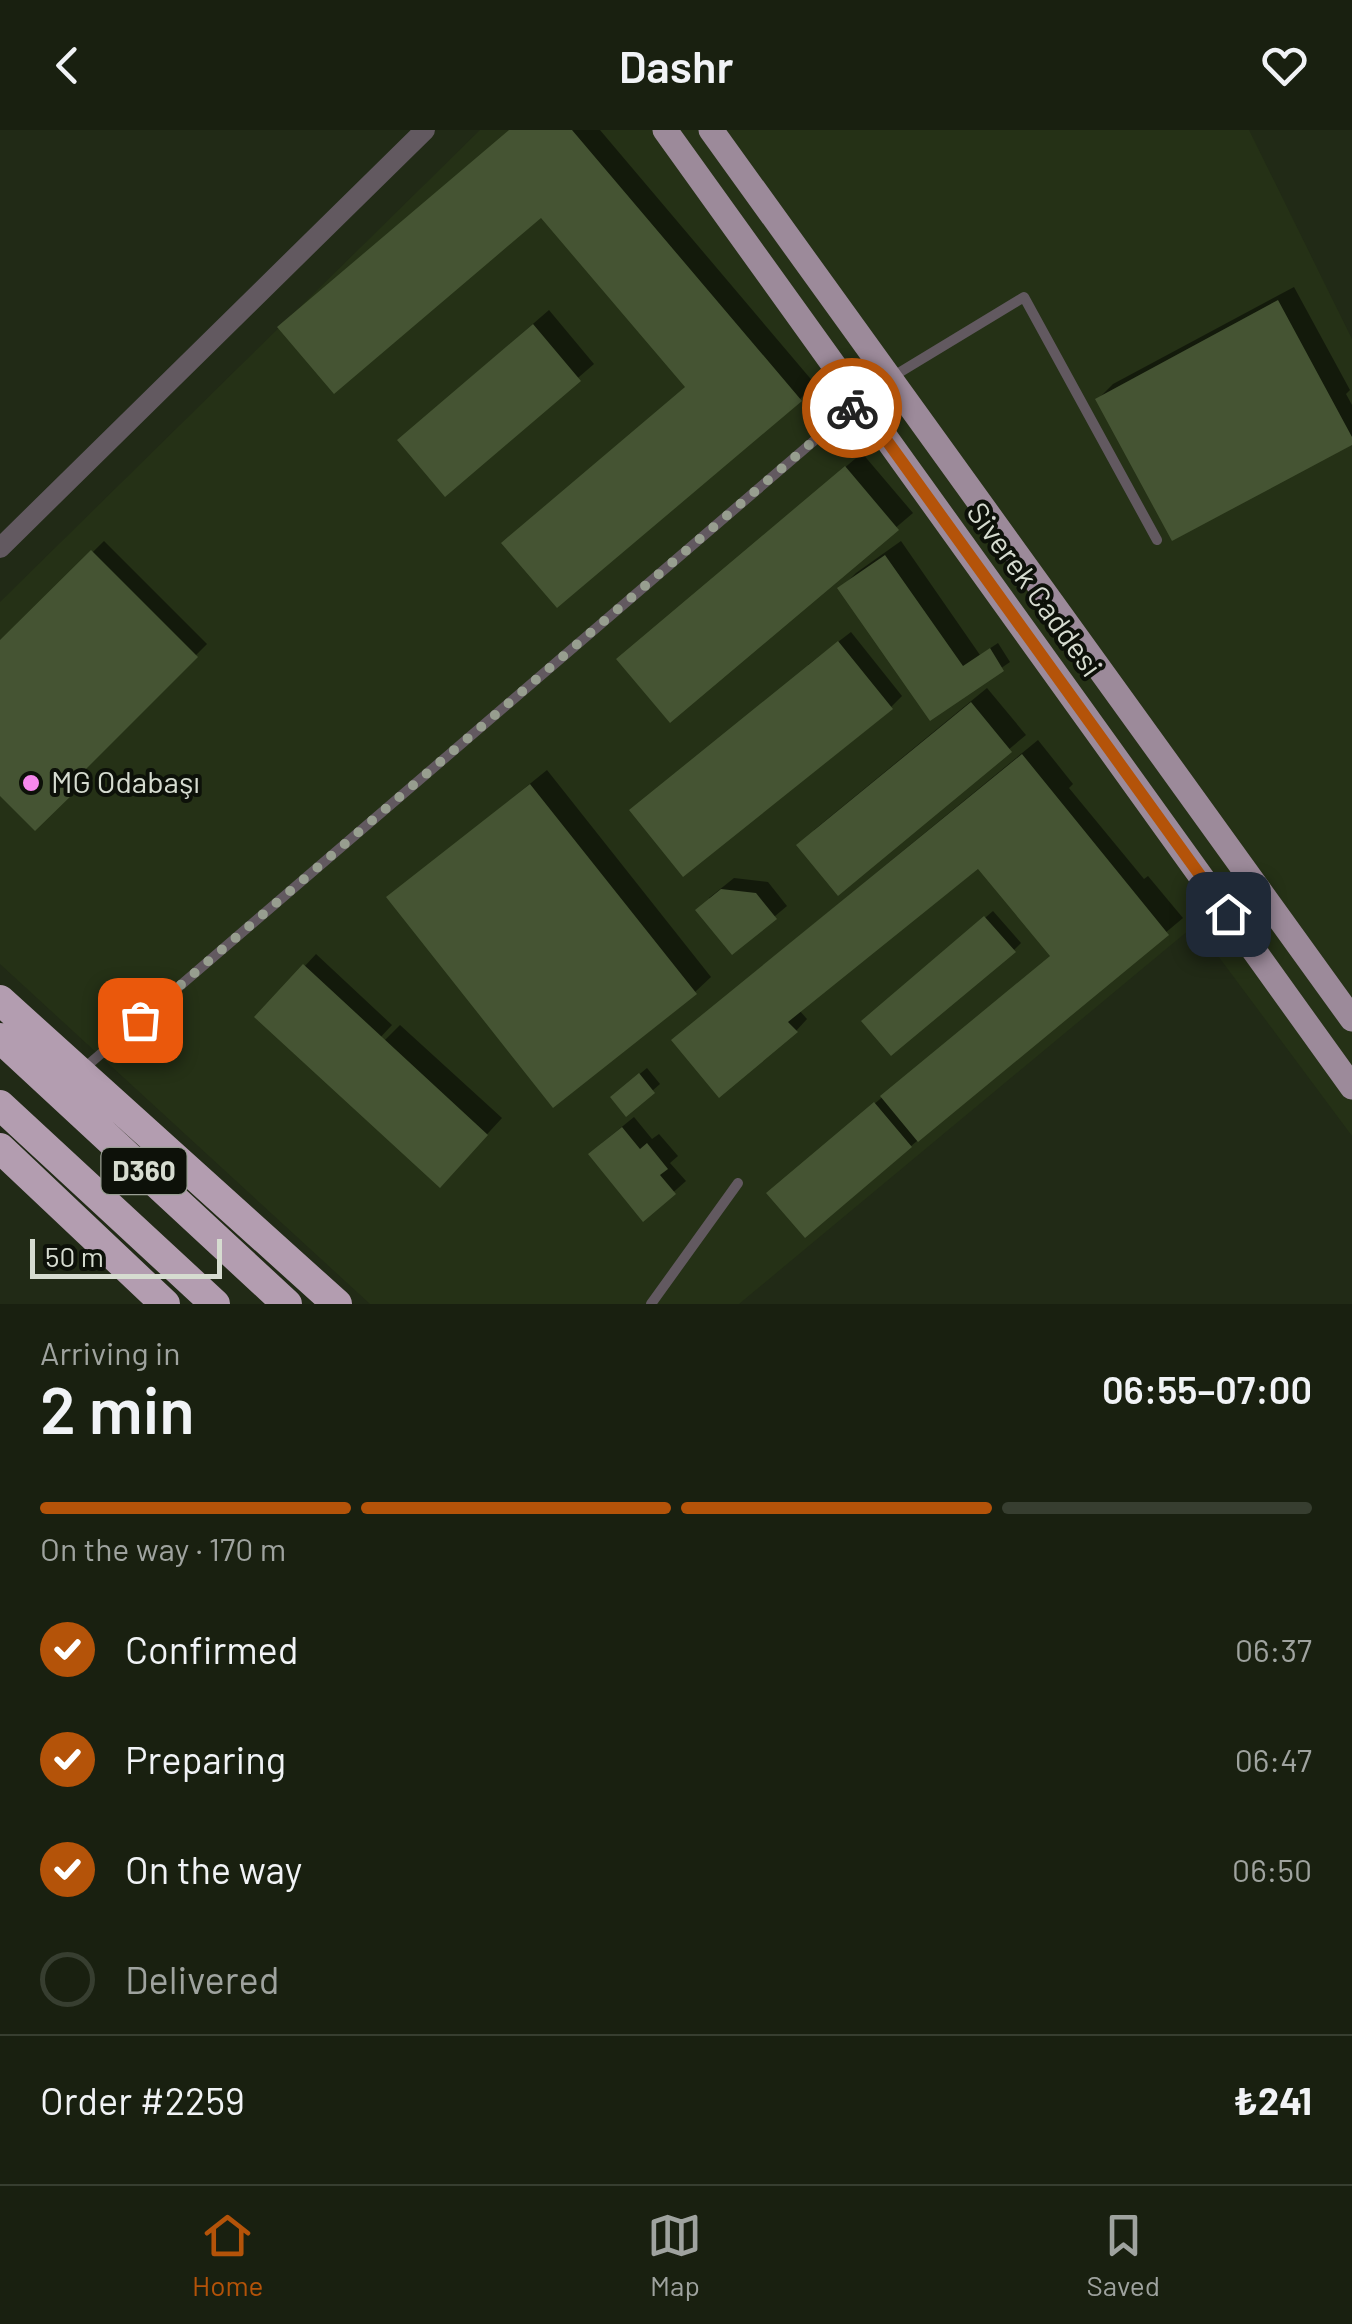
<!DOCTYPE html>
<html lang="en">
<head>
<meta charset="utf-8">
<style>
	:root { --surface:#192010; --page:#222819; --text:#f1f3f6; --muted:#9fa39f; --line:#373e30; --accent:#b45309 }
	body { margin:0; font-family:Barlow,sans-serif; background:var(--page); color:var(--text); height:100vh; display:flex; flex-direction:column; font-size:38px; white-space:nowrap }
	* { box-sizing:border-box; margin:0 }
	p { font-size:32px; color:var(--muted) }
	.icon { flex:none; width:55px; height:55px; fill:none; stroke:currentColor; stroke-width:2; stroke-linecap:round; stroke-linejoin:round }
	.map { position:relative; height:1174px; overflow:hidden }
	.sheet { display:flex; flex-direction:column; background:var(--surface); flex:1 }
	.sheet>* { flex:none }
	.scale { position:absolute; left:30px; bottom:25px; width:192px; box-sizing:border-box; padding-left:10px; border:5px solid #d6dcd0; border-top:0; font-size:28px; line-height:35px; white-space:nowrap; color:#d6dcd0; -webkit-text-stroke:8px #0d1109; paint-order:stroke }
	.pin { position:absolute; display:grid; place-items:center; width:85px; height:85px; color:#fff; margin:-42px; border-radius:20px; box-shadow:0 5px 15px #0006 }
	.courier { position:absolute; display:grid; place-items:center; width:100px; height:100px; margin:-50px; border:8px solid #b45309; border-radius:50%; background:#fff; color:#222; box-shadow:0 2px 12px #0007 }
	.overview em { font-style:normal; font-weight:600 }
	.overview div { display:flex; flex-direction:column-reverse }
	.overview { display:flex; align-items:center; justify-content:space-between; height:170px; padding:0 40px }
	h1 { font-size:65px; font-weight:600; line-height:75px }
	.bar { display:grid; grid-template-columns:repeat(4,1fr); gap:15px 10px; align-content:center; height:120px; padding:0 40px }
	.bar i { height:12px; border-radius:8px; background:var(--line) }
	.bar .on { background:var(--accent) }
	.bar p { grid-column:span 4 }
	.line { display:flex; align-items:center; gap:25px; padding:0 40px; border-top:2px solid var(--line) }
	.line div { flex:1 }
	ol { padding:0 40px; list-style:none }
	li { display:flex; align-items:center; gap:30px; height:110px }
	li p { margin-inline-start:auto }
	li .icon { padding:10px; border-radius:50%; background:var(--accent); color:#fff; stroke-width:4 }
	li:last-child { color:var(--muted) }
	li i { width:55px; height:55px; border:5px solid var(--line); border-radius:50% }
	header { display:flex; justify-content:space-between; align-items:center; height:130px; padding:0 40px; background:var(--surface); font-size:45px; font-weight:600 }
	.menu { display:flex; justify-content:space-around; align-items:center; height:140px; border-top:2px solid var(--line); background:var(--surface); font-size:28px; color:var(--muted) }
	.menu a { display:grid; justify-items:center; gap:5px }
	.menu .on { color:var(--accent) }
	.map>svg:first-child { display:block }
	.built { fill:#253116 }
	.shadow { fill:#0007 }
	.building { fill:#455433 }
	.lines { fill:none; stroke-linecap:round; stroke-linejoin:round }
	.lane { stroke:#625960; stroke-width:10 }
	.street { stroke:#625960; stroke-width:20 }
	.primary { stroke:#9c8a9a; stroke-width:25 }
	.highway { stroke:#b39db0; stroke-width:30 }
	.done { stroke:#979e8f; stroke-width:10; stroke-dasharray:0 18 }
	.route { stroke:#b45309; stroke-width:12 }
	.poi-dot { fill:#f688ed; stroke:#0d1109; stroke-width:4 }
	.labels { text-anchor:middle; stroke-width:8; stroke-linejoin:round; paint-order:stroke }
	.shield { fill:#0d1109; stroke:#9a9f94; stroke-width:2.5 }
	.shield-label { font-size:28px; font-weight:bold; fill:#d6dcd0 }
	.street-label { font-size:30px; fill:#d6dcd0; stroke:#0d1109 }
	.poi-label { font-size:30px; fill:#d6dcd0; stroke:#0d1109; text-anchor:start }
</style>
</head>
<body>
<header><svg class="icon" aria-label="back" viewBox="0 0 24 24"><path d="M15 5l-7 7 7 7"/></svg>Dashr<svg class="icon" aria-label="heart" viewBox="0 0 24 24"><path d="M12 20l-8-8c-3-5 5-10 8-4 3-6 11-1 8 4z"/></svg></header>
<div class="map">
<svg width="1352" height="1174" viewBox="0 0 1352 1174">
	<rect width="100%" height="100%" fill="#212a16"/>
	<!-- built -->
	<path class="built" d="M480,0h769l103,209v797l-157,-211 -456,379h-369l-370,-340v-362z"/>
	<!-- shadow -->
	<path class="shadow" d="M510,0h90l215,254 -15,15 -113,-14 -145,-170z
		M1294,157l56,103 -4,4 6,11v38l-254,-44 15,-15z
		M549,180l45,54 -149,129 -29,-68z
		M862,323l51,60 -243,206 -51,-60z
		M104,411l103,103 -127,128 5,6 -50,50 -35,-35v-149z
		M901,411l79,114 18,-12 12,19 -80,55 -89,-129 15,-15z
		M851,502l51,64 -11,11 -83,-42z
		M987,558l39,47 -188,157 -24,-62z
		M1038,610l35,44 -4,4 75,91 4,-3 35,42 -378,317 -24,-53 271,-227 -59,-98 -194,153 8,9 -11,12 -110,-2z
		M547,640l164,207 -16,15 -305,-95z
		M734,748l34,4 19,24 -55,46 -23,-54z
		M993,781l28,32 -7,7 -50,-14z
		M316,824l76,71 -15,16h7l16,-16 102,93 -47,51 -197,-152z
		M647,938l13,16 -33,29 -7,-23z
		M634,987l18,22 7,-5 19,22 -8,7 16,18 -42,37 -42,-75z"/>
	<!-- building -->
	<path class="building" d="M509,0h63l230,271 -245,207 -56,-65 184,-156 -144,-169 -207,176 -57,-67z
		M1278,170l74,137v8l-180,96 -77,-142z
		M533,194l48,57 -136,116 -48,-57z
		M845,336l54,64 -229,193 -54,-64z
		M91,420l107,107 -128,128 6,6 -41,40 -35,-35v-156z
		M885,425l78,111 27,-18 14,23 -74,50 -93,-133z
		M838,511l55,68 -210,168 -54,-67z
		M971,572l41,50 -174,144 -42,-51z
		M1022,624l147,181 -251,207 -38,-46 170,-140 -72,-87 -190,153 10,10 -79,66 -48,-58z
		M530,654l167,210 -144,114 -167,-211z
		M721,759l35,4 21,26 -45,36 -37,-45z
		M984,786l32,36 -125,104 -30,-35z
		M303,834l185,171 -48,53 -186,-171z
		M639,943l16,20 -29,24 -16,-20z
		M874,972l38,45 -107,91 -39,-45z
		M622,997l18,22 7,-6 21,26 -8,6 16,19 -33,28 -55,-68z"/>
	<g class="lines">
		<!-- lane -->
		<path class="lane" d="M892,247l132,-80 133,243
			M82,940l776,-667
			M651,1174l87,-121"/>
		<!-- street -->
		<path class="street" d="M0,418l425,-418"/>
		<!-- primary -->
		<path class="primary" d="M665,0l687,957
			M711,0l641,889"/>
		<!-- highway -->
		<path class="highway" d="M0,870l337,304
			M0,908l287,266
			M0,975l215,199
			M0,1018l165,156"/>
	</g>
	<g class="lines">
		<!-- done -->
		<path class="done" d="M140,890l712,-612"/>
		<!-- route -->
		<path class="route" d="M852,278l7,-6 369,512"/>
	</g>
	<!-- markers -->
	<circle class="poi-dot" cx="31" cy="653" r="10"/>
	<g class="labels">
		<!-- shield labels -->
		<rect class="shield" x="101.5" y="1018" width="85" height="46" rx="8"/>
		<g class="shield-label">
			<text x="144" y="1051">D360</text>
		</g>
		<!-- street labels -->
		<g class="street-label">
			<text transform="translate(1034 460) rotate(54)" y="10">Siverek Caddesi</text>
		</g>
		<!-- poi labels -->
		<g class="poi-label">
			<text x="51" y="663">MG Odabaşı</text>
		</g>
	</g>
</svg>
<div class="scale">50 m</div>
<div class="pin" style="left:140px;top:890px;background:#ea580c"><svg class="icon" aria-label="bag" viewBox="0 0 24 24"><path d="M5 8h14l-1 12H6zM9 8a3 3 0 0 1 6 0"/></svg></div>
<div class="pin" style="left:1228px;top:784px;background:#1f2937"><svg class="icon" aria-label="home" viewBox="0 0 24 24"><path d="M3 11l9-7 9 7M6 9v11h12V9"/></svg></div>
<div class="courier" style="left:852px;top:278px"><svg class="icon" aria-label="bike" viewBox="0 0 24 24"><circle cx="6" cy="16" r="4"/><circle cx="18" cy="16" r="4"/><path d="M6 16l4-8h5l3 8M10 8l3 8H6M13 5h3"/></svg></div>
</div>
<section class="sheet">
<div class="overview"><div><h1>2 min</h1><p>Arriving in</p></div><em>06:55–07:00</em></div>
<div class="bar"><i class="on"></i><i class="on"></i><i class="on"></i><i></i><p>On the way · 170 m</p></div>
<ol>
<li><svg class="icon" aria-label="check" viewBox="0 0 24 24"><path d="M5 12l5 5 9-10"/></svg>Confirmed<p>06:37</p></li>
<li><svg class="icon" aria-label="check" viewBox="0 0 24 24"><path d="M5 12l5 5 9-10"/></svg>Preparing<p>06:47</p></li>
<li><svg class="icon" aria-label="check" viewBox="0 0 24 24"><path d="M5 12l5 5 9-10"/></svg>On the way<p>06:50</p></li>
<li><i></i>Delivered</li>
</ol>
<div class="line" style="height:130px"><div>Order #2259</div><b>₺241</b></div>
</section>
<nav class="menu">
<a class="on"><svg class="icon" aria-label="home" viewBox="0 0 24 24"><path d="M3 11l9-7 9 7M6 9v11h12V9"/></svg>Home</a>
<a><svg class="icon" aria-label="map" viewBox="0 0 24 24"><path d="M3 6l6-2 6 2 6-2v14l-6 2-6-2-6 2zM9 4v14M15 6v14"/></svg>Map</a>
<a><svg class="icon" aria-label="saved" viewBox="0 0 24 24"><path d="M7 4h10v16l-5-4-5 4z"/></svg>Saved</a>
</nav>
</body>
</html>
